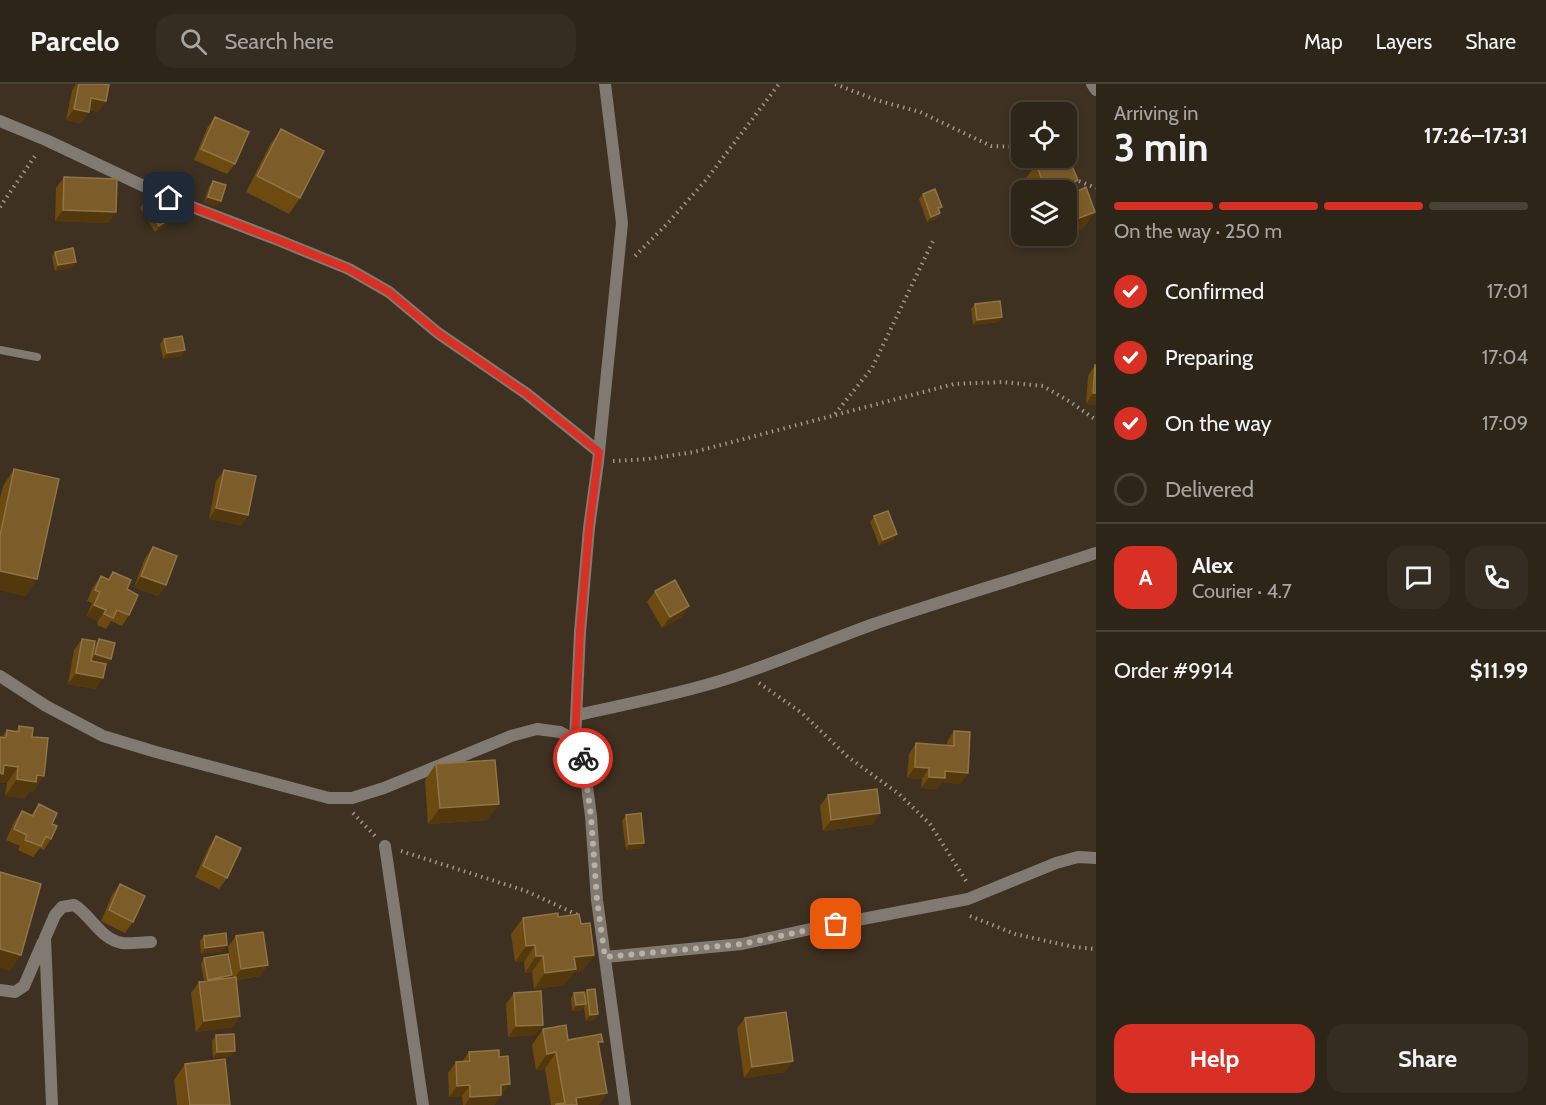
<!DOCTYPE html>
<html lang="en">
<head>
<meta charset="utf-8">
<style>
	:root { --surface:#2e2519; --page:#362d22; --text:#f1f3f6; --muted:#a7a5a2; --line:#494238; --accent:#d93025 }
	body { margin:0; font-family:Cabin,sans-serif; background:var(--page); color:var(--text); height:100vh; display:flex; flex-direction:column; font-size:22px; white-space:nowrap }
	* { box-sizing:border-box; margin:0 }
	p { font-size:20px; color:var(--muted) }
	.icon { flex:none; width:33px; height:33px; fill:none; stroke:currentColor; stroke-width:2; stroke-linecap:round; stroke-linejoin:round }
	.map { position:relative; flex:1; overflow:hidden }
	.side { display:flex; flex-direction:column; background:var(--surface); width:450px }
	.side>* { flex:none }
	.controls { position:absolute; left:1011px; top:18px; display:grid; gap:12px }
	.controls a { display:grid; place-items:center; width:66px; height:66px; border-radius:12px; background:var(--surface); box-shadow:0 3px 9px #0003,0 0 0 2px var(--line); font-size:30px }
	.pin { position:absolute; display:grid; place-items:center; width:51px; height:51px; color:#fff; margin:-26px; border-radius:12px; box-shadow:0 3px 9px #0006 }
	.courier { position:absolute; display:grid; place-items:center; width:60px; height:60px; margin:-30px; border:4px solid #d93025; border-radius:50%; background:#fff; color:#222; box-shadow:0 2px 8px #0007 }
	.head em { font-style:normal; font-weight:700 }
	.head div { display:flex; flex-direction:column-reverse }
	.head { display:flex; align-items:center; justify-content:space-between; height:102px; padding:0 18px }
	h1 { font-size:39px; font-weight:700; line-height:45px }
	.bar { display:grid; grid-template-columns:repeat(4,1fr); gap:9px 6px; align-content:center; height:72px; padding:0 18px }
	.bar i { height:8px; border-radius:4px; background:var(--line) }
	.bar .on { background:var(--accent) }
	.bar p { grid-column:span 4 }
	.line { display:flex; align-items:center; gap:15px; padding:0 18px; border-top:2px solid var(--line) }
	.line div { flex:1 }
	.round { display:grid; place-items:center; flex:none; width:63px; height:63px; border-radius:18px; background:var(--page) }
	ol { padding:0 18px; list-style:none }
	li { display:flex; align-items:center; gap:18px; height:66px }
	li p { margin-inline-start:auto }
	li .icon { padding:6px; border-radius:50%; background:var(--accent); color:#fff; stroke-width:4 }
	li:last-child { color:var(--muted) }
	li i { width:33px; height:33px; border:3px solid var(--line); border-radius:50% }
	.button { display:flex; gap:12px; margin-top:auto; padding:12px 18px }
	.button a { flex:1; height:69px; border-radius:18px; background:var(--accent); color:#fff; font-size:24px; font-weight:700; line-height:69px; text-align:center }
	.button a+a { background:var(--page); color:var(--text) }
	header { display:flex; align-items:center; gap:36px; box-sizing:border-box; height:84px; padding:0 30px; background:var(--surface); border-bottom:2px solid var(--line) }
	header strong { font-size:28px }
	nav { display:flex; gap:33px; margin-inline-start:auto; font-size:21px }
	.search { width:420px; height:54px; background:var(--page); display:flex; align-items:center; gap:15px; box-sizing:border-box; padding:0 21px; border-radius:18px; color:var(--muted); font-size:22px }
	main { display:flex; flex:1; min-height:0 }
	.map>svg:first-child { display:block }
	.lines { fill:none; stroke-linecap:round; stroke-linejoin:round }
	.path { stroke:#a09588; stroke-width:4; stroke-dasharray:1.5 4.5; stroke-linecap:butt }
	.lane { stroke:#817a72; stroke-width:8 }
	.street { stroke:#817a72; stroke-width:12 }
	.wall { fill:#6d4a10 }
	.shaded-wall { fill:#54380d }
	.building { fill:#7c5c28; stroke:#907446; stroke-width:1.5 }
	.done { stroke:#baafa3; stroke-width:6; stroke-dasharray:0 10.8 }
	.route { stroke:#d93025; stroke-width:8 }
</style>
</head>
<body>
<header>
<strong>Parcelo</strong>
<div class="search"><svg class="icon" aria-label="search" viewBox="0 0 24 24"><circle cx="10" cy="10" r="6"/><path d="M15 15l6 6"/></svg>Search here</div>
<nav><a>Map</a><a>Layers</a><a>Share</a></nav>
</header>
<main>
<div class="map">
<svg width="1096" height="1021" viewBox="0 0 1096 1021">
	<rect width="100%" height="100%" fill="#3e3121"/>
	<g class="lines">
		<!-- path -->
		<path class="path" d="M835,0l41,16 44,12 71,34 31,1
			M1074,94l2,2 20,8
			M0,123l37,-54
			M635,172l32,-32 39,-44 73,-96
			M835,330l37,-46 61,-127
			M613,377l35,-2 46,-7 260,-68 49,-2 40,4 26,15 27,19
			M759,599l43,30 46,44 51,37 31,30 38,60
			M353,729l22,23
			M401,767l125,40 54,25
			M970,832l45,18 59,13 22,2"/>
		<!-- lane -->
		<path class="lane" d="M0,266l37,7"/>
		<!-- street -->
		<path class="street" d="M1092,0l4,6
			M0,37l46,19 123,58 109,42 71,29 40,23 49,41 89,61 72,58
			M0,592l46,30 57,30 53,16 173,46h23l32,-10 127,-52 26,-7 23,3 15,8 8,17 8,59 6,84 28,205
			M577,631c45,-10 92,-19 136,-32 54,-16 106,-39 158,-58 75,-26 150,-47 225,-72
			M575,656l5,-108 9,-104 9,-66 24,-239 -17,-139
			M385,762l38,259
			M605,873l137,-13 73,-16 153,-29 88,-36 22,-6 18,1
			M0,906l15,2 9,-6 19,-44
			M52,1021l-7,-167 10,-23 7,-8 12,-2c17,10 26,34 48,38 9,1 20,-1 29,-1"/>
	</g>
	<!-- wall -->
	<path class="wall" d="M76,0h25l-3,28 -9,-2v2l-8,11 -15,-3 6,-29z
		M215,33l20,47 -8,10 -33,-14 13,-32z
		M281,45l19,69 -11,16 -43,-22 24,-47z
		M1036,80l42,16 -3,5 9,43 -18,7v-45h-37l-4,-10z
		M64,93l44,46 -53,-2 1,-33z
		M213,97l4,25 -13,-4 5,-15z
		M923,110l19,13 -3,4 1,2 -4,6 -9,3 -8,-23z
		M144,118l25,21 -14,9 -15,-24z
		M1046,152h20l-17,6z
		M55,168l18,15 -18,4 -3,-14z
		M975,220l27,13 -4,5 -25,3 -2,-16z
		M164,255l21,11 -4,6 -18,3 -3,-15z
		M1095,281l1,40 -10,-1 2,-28z
		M14,385l12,127 -26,-6v-92l3,-12z
		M224,386l24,45 -7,10 -32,-6 7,-38z
		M874,432l23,18 -4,6 -14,5 -9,-23z
		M153,463l13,38 -8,11 -24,-9 11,-29z
		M113,488l14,17 2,26 -7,11 -11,-5 -5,8 -9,-4 1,-4 -11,-5 5,-13 -5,-2 6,-14 8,-11 7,3z
		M655,507l27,26 -20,11 -15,-26z
		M82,555l11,14 2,-9 4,-5 8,25h-1l-10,25 -28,-5 6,-34z
		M19,642l13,11 1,55h-4l-4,6 -20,-2 2,-13 -7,-1v-45h2l5,-7 9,1z
		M954,647l14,42 -8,11 -18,-2 -5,7 -16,-1 1,-9 -15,-1 2,-24 7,-11 31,2v-3z
		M436,680l51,56 -59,4 -3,-44z
		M828,711l45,29 -50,7 -3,-25z
		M39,720l13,20 -1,15 -7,11 -4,-2 -7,9 -15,-7 2,-4 -14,-6 8,-18 8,-11 9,4z
		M626,731l18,28 -3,5 -15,2 -4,-29z
		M216,752l11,42 -8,11 -24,-12 14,-30z
		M120,800l13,38 -8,11 -24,-12 11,-26z
		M558,833l23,7 13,31 -12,16 -8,1 -10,13 -30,4 -2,-17 -7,1 -1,-11h-9l-4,-28 12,-16z
		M204,852l19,15 -22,3 -1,-13z
		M236,852l24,40 -24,4 -3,47 -37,5 -5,-39 8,-11 5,-1 -3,-17 3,-6 28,17 -2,3 3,-1 -5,-30z
		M587,906l11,24 -4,6 -8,1 -2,-14 -2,3 -10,1 -1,-13 3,-5h11z
		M514,909l29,32 -8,10 -27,2 -2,-33z
		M745,934l40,54 -41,6 -7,-50z
		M543,945l25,11 31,7 8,46 -9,12h-47l-6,-36 -9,1 -4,-25z
		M216,951l19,16 -4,5 -18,2 -1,-17z
		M469,968l33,43h-1l-7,10h-31l-1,-9 -13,1 -1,-24 8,-11h6z
		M185,980l45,41h-53l-3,-25z"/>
	<!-- shaded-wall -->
	<path class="shaded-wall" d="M91,14l15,3 -8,11 -15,-3z
		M74,25l15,3 -8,11 -15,-3z
		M208,113l13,4 -4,5 -13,-4z
		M63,126l53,2 -8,11 -53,-2z
		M1095,128l-11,16 -18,7v-12z
		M940,129l-4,6 -9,3 4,-5z
		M173,133l-4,6 -14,9 4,-6z
		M1054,152h12l-17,6z
		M76,178l-3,5 -18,4 3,-6z
		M1002,233l-4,5 -25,3 4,-5z
		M185,266l-4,6 -18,3 4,-6z
		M1093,309h3v12l-10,-1z
		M216,424l32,7 -7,10 -32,-6z
		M897,450l-4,6 -14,5 4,-5z
		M0,487l37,8 -11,17 -26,-6z
		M141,492l25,9 -8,11 -24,-9z
		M94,521l12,5 -8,11 -11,-5z
		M689,522l-7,11 -20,11 8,-11z
		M95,570l16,5 -4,5 -16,-4z
		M76,589l27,5 -7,11 -28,-5z
		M4,681l14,2 -11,16 -7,-1v-11z
		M915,683l14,1 -7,11 -15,-1z
		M945,687l23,2 -8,11 -18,-2 -5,7 -16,-1 8,-11z
		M37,691l7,1 -11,16h-4l-4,6 -20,-2 12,-17z
		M499,720l-12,16 -59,4 12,-16z
		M880,729l-7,11 -50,7 8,-11z
		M644,759l-3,5 -15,2 3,-6z
		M227,861l-4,6 -22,3 4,-6z
		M535,861l-11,17h-9l11,-16z
		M0,865l21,6 -11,16 -10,-3z
		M594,871l-12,16 -8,1 -10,13 -30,4 11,-16 29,-16z
		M536,872h7l-11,16 -7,1z
		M268,881l-8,11 -27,4 8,-11z
		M232,891l-4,6 -24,4 4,-5z
		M586,920l-4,6 -10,1 4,-6z
		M598,930l-4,6 -8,1 4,-6z
		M240,932l-7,11 -37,5 8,-11z
		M543,941l-8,10 -27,2 8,-11z
		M235,967l-4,5 -18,2 4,-6z
		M556,968l-11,17 -9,1 11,-16z
		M793,977l-8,11 -41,6 8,-11z
		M510,1000l-8,11 -6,1 5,-1 -7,10h-29l5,-8 31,-12z
		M470,1001l-8,11 -13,1 8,-11z
		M607,1009l-9,12h-27l5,-7z"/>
	<!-- building -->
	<path class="building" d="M79,0h22l8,1 -3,16 -15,-3 -2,14 -15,-3z
		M215,33l34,15 -14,32 -34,-15z
		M281,45l43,22 -24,47 -43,-22z
		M1066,68l12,28 -4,2 4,9 8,-4 9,25 -29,11v-33h-20l-10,-26 16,-6h14z
		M64,93l53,2 -1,33 -53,-2z
		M213,97l13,4 -5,16 -13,-4z
		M935,105l7,18 -4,1 2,5 -9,4 -8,-23z
		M159,109l14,24 -14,9 -15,-24z
		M73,164l3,14 -18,3 -3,-13z
		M1000,217l2,16 -25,3 -2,-16z
		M182,252l3,14 -18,3 -3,-14z
		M1095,281h1v28h-3z
		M14,385l45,10 -22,100 -37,-8v-35z
		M224,386l32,6 -8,39 -32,-7z
		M888,427l9,23 -14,6 -9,-24z
		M153,463l24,9 -11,29 -25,-9z
		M113,488l18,8 -4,9 11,6 -9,20 -12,-5 -4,8 -9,-4 2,-4 -12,-5 6,-13 -5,-2 6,-14 8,4z
		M675,496l14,26 -19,11 -15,-26z
		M82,555l13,2 -4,20 15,3 -3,14 -27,-5z
		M99,555l16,4 -4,16 -16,-5z
		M19,642l14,2 -1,9 16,1 -4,38 -7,-1 -1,7 -19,-3 1,-12 -14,-2 -1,9 -3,-1v-36l6,1 1,-8 12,2z
		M954,647l16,1 -2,41 -23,-2v7l-16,-1v-9l-14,-1 1,-24 38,3z
		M495,676l4,44 -59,4 -4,-44z
		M877,705l3,24 -49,7 -3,-25z
		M39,720l18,9 -5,11 5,2 -6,13 -5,-3 -5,10 -16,-6 2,-5 -13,-6 8,-18 11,5z
		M641,729l3,30 -15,1 -3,-29z
		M216,752l25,12 -14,30 -24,-12z
		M0,788l41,12 -20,71 -21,-6z
		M120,800l25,12 -12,26 -24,-12z
		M558,829v4l21,-3 2,10 9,-1 4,32 -20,2 2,12 -31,4 -2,-17h-7l-1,-11 -9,1 -3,-28z
		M263,848l5,33 -27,4 -5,-33z
		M226,849l1,12 -22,3 -1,-12z
		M228,870l4,21 -24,5 -4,-22z
		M236,893l4,39 -36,5 -5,-39z
		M595,905l3,25 -8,1 -3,-25z
		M541,907l2,34 -27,1 -2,-33z
		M584,908l2,12 -10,1 -2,-12z
		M786,928l7,49 -41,6 -7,-49z
		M566,941l2,15 33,-6 2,8h-5l9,51 -31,5 1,7h-21v-1l9,-1 -9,-51 -9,2 -4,-25z
		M234,950l1,17 -18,1 -1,-17z
		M499,966v7l9,-1 2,28 -9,1v10l-31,2v-12l-13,1 -1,-24 14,-1 -1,-9z
		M225,975l5,46h-40l-5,-41z"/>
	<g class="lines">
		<!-- done -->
		<path class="done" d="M583,674l8,58 6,84 8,57 137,-13 94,-20"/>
		<!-- route -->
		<path class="route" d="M169,114l109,42 71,29 40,23 49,41 89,61 72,58 -10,76 -9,104 -5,108 8,18"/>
	</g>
</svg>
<div class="controls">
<a><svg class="icon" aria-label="locate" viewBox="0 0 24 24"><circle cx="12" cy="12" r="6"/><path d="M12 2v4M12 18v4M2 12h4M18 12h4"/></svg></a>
<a><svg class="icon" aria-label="layers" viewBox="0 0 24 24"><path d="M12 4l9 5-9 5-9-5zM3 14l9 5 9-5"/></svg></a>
</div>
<div class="pin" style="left:836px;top:840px;background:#ea580c"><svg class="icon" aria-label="bag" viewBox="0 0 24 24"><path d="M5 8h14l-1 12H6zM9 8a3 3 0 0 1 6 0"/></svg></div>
<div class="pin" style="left:169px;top:114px;background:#1f2937"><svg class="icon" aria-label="home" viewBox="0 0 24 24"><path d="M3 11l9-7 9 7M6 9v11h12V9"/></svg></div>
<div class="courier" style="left:583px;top:674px"><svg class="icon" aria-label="bike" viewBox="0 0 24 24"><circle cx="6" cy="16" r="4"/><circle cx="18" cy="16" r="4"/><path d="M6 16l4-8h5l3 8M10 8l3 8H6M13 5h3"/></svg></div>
</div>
<section class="side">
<div class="head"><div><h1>3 min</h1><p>Arriving in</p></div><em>17:26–17:31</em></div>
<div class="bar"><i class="on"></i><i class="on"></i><i class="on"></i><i></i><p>On the way · 250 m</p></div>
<ol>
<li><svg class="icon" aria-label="check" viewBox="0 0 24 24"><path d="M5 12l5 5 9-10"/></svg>Confirmed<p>17:01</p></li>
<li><svg class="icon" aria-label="check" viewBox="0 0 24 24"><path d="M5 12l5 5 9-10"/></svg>Preparing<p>17:04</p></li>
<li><svg class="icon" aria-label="check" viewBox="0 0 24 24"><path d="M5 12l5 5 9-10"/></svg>On the way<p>17:09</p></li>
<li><i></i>Delivered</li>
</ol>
<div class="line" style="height:108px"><b class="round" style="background:var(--accent);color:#fff">A</b><div><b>Alex</b><p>Courier · 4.7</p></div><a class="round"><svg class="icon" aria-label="chat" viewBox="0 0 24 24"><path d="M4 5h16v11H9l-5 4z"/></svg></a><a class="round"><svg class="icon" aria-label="phone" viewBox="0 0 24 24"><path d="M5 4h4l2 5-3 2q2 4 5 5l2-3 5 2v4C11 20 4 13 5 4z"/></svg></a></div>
<div class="line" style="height:78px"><div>Order #9914</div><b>$11.99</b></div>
<div class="button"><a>Help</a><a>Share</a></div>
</section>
</main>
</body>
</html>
